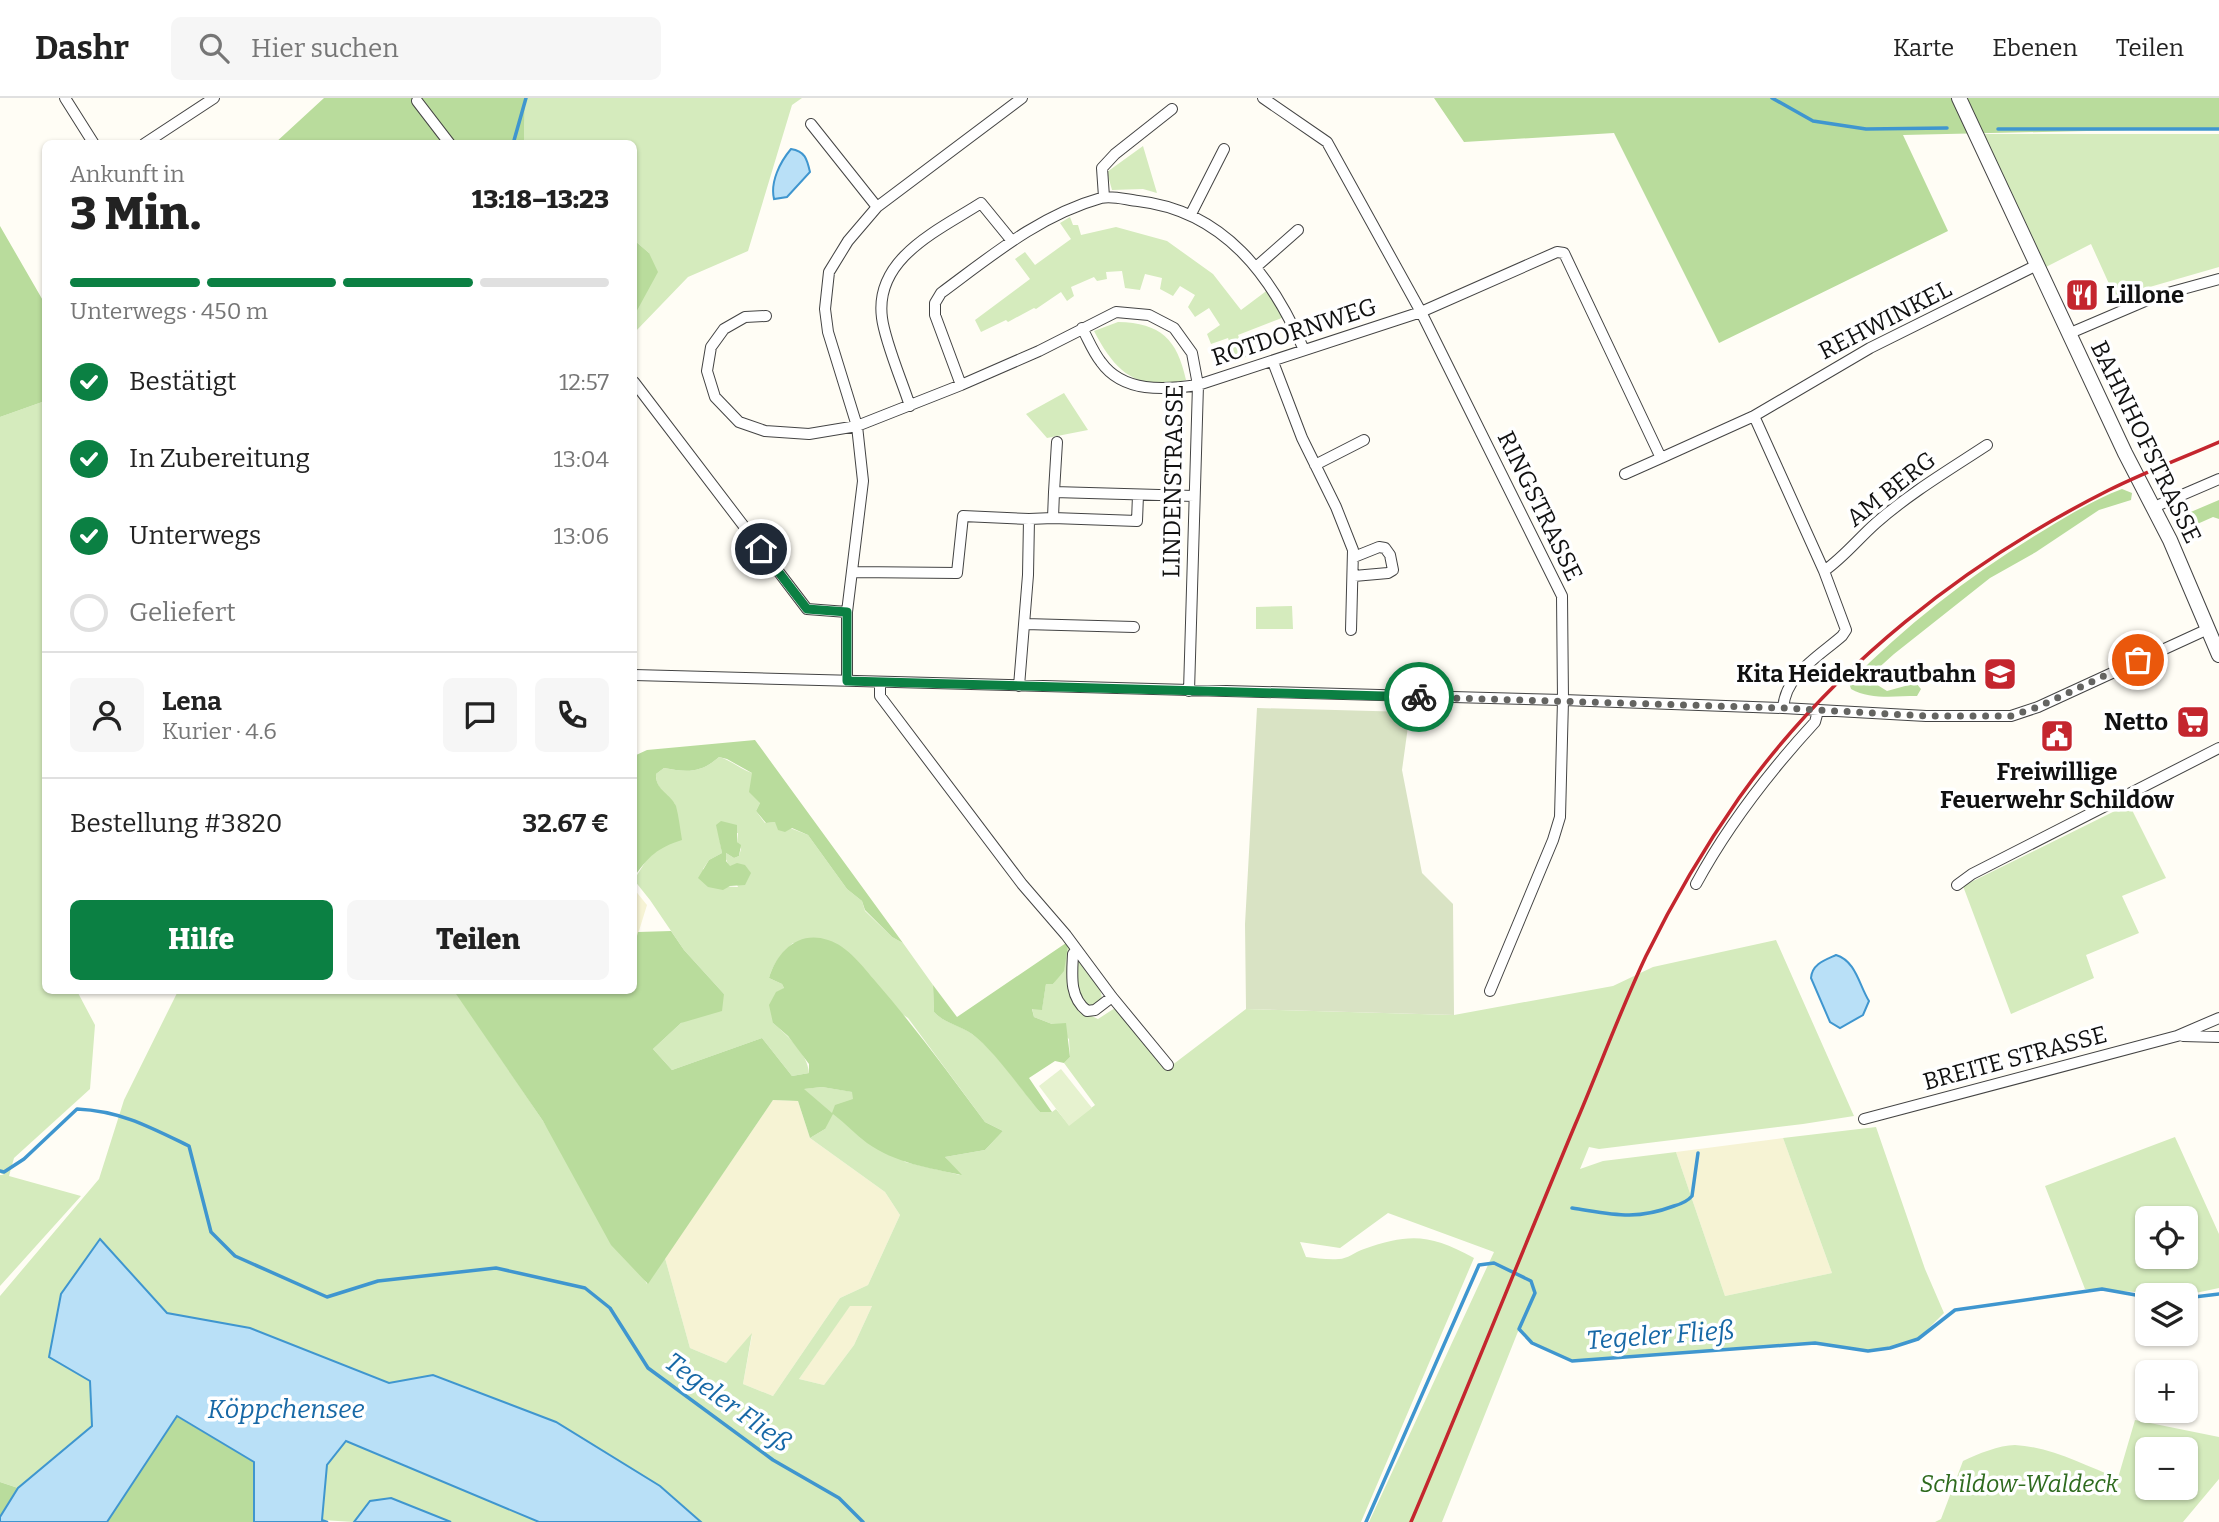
<!DOCTYPE html>
<html lang="de">
<head>
<meta charset="utf-8">
<style>
	:root { --surface:#fff; --page:#f6f6f6; --text:#222; --muted:#767676; --line:#e0e0e0; --accent:#0b8043 }
	body { margin:0; font-family:Bitter,serif; background:var(--page); color:var(--text); height:100vh; display:flex; flex-direction:column; font-size:26px; white-space:nowrap }
	* { box-sizing:border-box; margin:0 }
	p { font-size:23px; color:var(--muted) }
	.icon { flex:none; width:38px; height:38px; fill:none; stroke:currentColor; stroke-width:2; stroke-linecap:round; stroke-linejoin:round }
	.map { position:relative; flex:1; overflow:hidden }
	.side { position:absolute; left:42px; top:42px; width:595px; height:854px; display:flex; flex-direction:column; background:var(--surface); border-radius:10px; box-shadow:0 2px 5px #0004 }
	.side>* { flex:none }
	.buttons { position:absolute; left:2135px; top:1108px; display:grid; gap:14px }
	.buttons a { display:grid; place-items:center; width:63px; height:63px; border-radius:10px; background:var(--surface); box-shadow:0 2px 5px #0004; font-size:35px }
	.pin { position:absolute; display:grid; place-items:center; width:60px; height:60px; color:#fff; margin:-30px; border:4px solid #fff; border-radius:50%; box-shadow:0 2px 7px #0007 }
	.courier { position:absolute; display:grid; place-items:center; width:70px; height:70px; margin:-35px; border:5px solid #0b8043; border-radius:50%; background:#fff; color:#222; box-shadow:0 2px 9px #0007 }
	.overview em { font-style:normal; font-weight:800 }
	.overview div { display:flex; flex-direction:column-reverse }
	.overview { display:flex; align-items:center; justify-content:space-between; height:119px; padding:0 28px }
	h1 { font-size:46px; font-weight:800; line-height:52px }
	.bar { display:grid; grid-template-columns:repeat(4,1fr); gap:10px 7px; align-content:center; height:84px; padding:0 28px }
	.bar i { height:9px; border-radius:5px; background:var(--line) }
	.bar .current { background:var(--accent) }
	.bar p { grid-column:span 4 }
	.line { display:flex; align-items:center; gap:18px; padding:0 28px; border-top:2px solid var(--line) }
	.line div { flex:1 }
	.round { display:grid; place-items:center; flex:none; width:74px; height:74px; border-radius:10px; background:var(--page) }
	ol { padding:0 28px; list-style:none }
	li { display:flex; align-items:center; gap:21px; height:77px }
	li p { margin-inline-start:auto }
	li .icon { padding:7px; border-radius:50%; background:var(--accent); color:#fff; stroke-width:4 }
	li:last-child { color:var(--muted) }
	li i { width:38px; height:38px; border:4px solid var(--line); border-radius:50% }
	.button { display:flex; gap:14px; margin-top:auto; padding:14px 28px }
	.button a { flex:1; height:80px; border-radius:10px; background:var(--accent); color:#fff; font-size:28px; font-weight:800; line-height:80px; text-align:center }
	.button a+a { background:var(--page); color:var(--text) }
	header { display:flex; align-items:center; gap:42px; box-sizing:border-box; height:98px; padding:0 35px; background:var(--surface); border-bottom:2px solid var(--line) }
	header strong { font-size:33px }
	nav { display:flex; gap:38px; margin-inline-start:auto; font-size:24px }
	.search { width:490px; height:63px; background:var(--page); display:flex; align-items:center; gap:18px; box-sizing:border-box; padding:0 24px; border-radius:10px; color:var(--muted); font-size:26px }
	.map>svg:first-child { display:block }
	.farmland { fill:#f6f3d4 }
	.green { fill:#d5ebbd; fill-rule:evenodd }
	.forest { fill:#b9dc9c; fill-rule:evenodd }
	.cemetery { fill:#d9e3c4 }
	.pitch { fill:#e6f2cf }
	.water { fill:#b9e0f7; stroke:#3f96cf; stroke-width:2 }
	.lines { fill:none; stroke-linecap:round; stroke-linejoin:round }
	.stream { stroke:#3f96cf; stroke-width:3.5 }
	.minor-casing { stroke:#444; stroke-width:12 }
	.tertiary-casing { stroke:#444; stroke-width:16 }
	.minor { stroke:#fff; stroke-width:10 }
	.tertiary { stroke:#fff; stroke-width:14 }
	.rail { stroke:#c4262e; stroke-width:3.5 }
	.done { stroke:#646461; stroke-width:7; stroke-dasharray:0 12.6 }
	.route { stroke:#0b8043; stroke-width:9 }
	.labels { text-anchor:middle; stroke-width:7; stroke-linejoin:round; paint-order:stroke }
	.poi-label { font-size:24px; font-weight:bold; fill:#111; stroke:#fff; text-anchor:end }
	.street-label { font-size:24px; fill:#111; stroke:#fff }
	.park-label { font-size:24px; font-style:italic; fill:#2f6b1f; stroke:#fff }
	.water-label { font-size:26px; font-style:italic; fill:#1768a6; stroke:#fff }
</style>
</head>
<body>
<header>
<strong>Dashr</strong>
<div class="search"><svg class="icon" aria-label="search" viewBox="0 0 24 24"><circle cx="10" cy="10" r="6"/><path d="M15 15l6 6"/></svg>Hier suchen</div>
<nav><a>Karte</a><a>Ebenen</a><a>Teilen</a></nav>
</header>
<div class="map">
<svg width="2219" height="1424" viewBox="0 0 2219 1424">
	<rect width="100%" height="100%" fill="#fffdf5"/>
	<!-- farmland -->
	<path class="farmland" d="M634,791l13,16 -13,42z
		M773,1002l25,1 12,37 75,54 15,23 -32,70 -28,13 -67,98 -30,-12 9,-49 -26,28 -36,-15 -25,-90z
		M1783,1040l49,135 -107,23 -49,-144z
		M850,1207l22,1 -18,39 -30,40 -25,-6z"/>
	<!-- green -->
	<path class="green" d="M525,0h277l-10,7 -44,146 -60,26 -54,56v-17l15,-63 -15,-13v-96l-108,-1 -2,-4z
		M1977,36h242v133l-104,30 -24,-53 -45,23z
		M1143,48l14,47 -14,-4 -31,1 -5,-18z
		M1070,119l3,8h5l3,10 35,-8 51,14 46,33 28,36 28,-21 18,27 -49,19 8,22 -11,3 -7,-22 -17,6 -4,-10 13,-9 -11,-17 -14,9 -7,-10 7,-12 -15,-9 -7,10 -13,-7 2,-11 -17,-4 -5,16 -15,-2 -3,-17 -16,1 1,7 -10,2 -3,-4 -23,10 3,9 -7,5 -6,-9 -25,17 -2,-1 -26,14 -2,-2 -25,12 -6,-12 55,-41 -15,-20 10,-7 10,13 36,-26 -11,-16z
		M1118,224c43,1 59,17 68,58 -50,11 -70,-7 -92,-49z
		M1064,295l24,37 -41,8 -21,-24z
		M45,303l1,589 31,1 18,34 -5,64 -76,69 -5,18 72,20 -81,90v-111h4l-4,-2v-756z
		M1292,508l1,23h-37v-22z
		M719,659c12,3 21,12 33,16l8,30 -4,8 9,12 10,-1 33,13 39,54 15,12 3,10 27,26 11,6 30,42 1,27c10,11 26,13 38,22 23,16 49,55 68,78h12l4,-3 13,16 26,-20 -31,-42 6,-6 -1,-18 -17,-15 -18,-7 -2,-9 10,1 4,-25h7c13,-17 10,-21 15,-39l3,4c-4,36 -11,53 27,70l17,-11 52,61 79,-60 208,6 159,-29 40,-19 123,-27 78,176 -51,8 -204,25 -10,-2 -9,22 23,-8 73,-9 49,144 107,-23 -49,-135 93,-11 49,142 19,44 -26,26 -28,9 -22,3 -53,-8 -243,18 -40,-18 -13,-14 -77,193h-73l125,-270 -106,-39 -48,35 -40,-6 6,15c10,1 22,3 33,2 8,0 16,-7 25,-10 46,-16 66,-15 110,9l-113,264h-660l-41,-36 -104,-64 -123,-47 -44,8 -139,-55 -83,-15 -67,-74 -10,142 2,45 -74,62 -18,-6v-186l99,-117 25,-79 54,-109h277l88,130 104,163 18,-26 25,90 36,15 26,-30 -9,51 30,12 67,-98 28,-13 32,-70 -15,-23 -75,-54 15,-9 -22,-40 19,-2 31,5v7l52,63 55,13 -15,-18 40,-7 18,-19 -18,-9 -77,-104 -115,-75c-12,11 -19,19 -24,35l13,6 2,4 -11,35c14,12 35,31 36,50l-17,3 -30,-38 -90,32 -19,-21 28,-26 43,-29 -40,-44 -34,-50 -16,-20 13,-21 15,-13 13,-42c-9,-9 -20,-17 -19,-30l8,-6c22,4 36,6 55,-11zM738,735l-1,9 4,7 -2,7 -5,2 -8,-5 -1,4 13,30 -25,-1 -10,-17 6,-9 13,-7 -3,-17zM850,1208h22l-18,39 -30,40 -25,-6z
		M2129,706l37,74 -44,18 17,37 -53,22 8,23 -83,36 -48,-128z
		M1080,863c8,12 26,28 21,43l-14,4 -10,-16v-30z
		M2175,1039l44,97v54l-33,7 -101,-6 -40,-103zM2147,1120h39v38h-39z
		M2135,1322l84,17v42l-36,43h-248l6,-3 22,-58c15,-7 36,-16 52,-16 37,2 70,21 103,33zM2147,1351h39v39h-39z
		M346,1343l193,81h-88l-60,-24 -21,4 -16,20 -32,-2 5,-56z"/>
	<!-- forest -->
	<path class="forest" d="M324,0h201l-1,41 2,4 -252,1z
		M1434,0h785v30l-316,7 45,96 -229,112 -105,-210 -150,9z
		M0,128l45,78v97l-45,16z
		M634,142l15,13 9,19 -24,44z
		M2122,391l10,4 -1,7 -32,10 -63,42 -46,26 -96,76 -20,18 -3,9 16,10 29,-8 5,6 -4,7c-23,0 -46,4 -66,-7l-2,-6c59,-60 125,-111 197,-154 25,-15 49,-30 76,-40z
		M2219,402v19l-6,-2 -18,8 -8,1 -3,-8 2,-4z
		M755,642l148,203 -11,-6 -27,-27 -3,-9 -15,-12 -39,-54 -16,-7 -7,4 -7,-2 -3,-8 -9,1 -10,-12 4,-8 -11,-11 3,-19 -25,-14 -8,-2c-19,17 -33,15 -55,11l-8,6c-1,16 15,20 20,32 3,11 4,23 6,34 -25,8 -33,16 -48,37v-121l13,-6z
		M721,723l16,4v17l4,3 -2,11 -5,2 -8,-5v8l4,5 7,-3 8,2 6,8 -6,12 -15,1 -7,4 -15,-3 -10,-9 11,-18 13,-7 -6,-28z
		M671,833l13,19 40,44 -2,17 -41,12 -28,26 19,21 90,-32 30,38 17,-3v-9l-21,-28 -15,-13 -4,-18 7,-13 8,-4 -2,-4 -13,-6c8,-27 30,-48 59,-38 20,6 35,27 48,42 39,45 74,93 109,140l18,9 -18,19 -40,7 17,18c-33,-7 -67,-12 -95,-32 -12,-9 -22,-20 -34,-29l-8,15 -15,9 -12,-37 -25,-1 -125,184 -37,-39 -68,-124 -89,-130 180,-1v-43l4,-15zM822,989l30,5 1,7 -18,6 -3,8 -28,-24z
		M1066,845l2,2 -4,26 -11,13h-7l-4,26 -10,-1 2,8 18,7 14,-1 4,34 -6,6 -9,-2 -26,17 23,34h-12c-18,-21 -47,-63 -68,-78 -13,-9 -28,-11 -38,-22l-1,-27 24,32z
		M176,1318l78,46v60h-147z
		M0,1384l18,6 -18,29z"/>
	<!-- cemetery -->
	<path class="cemetery" d="M1257,610l153,4 -8,58 20,103 31,31 1,111 -208,-6 -1,-85z"/>
	<!-- pitch -->
	<path class="pitch" d="M1061,971l31,39 -23,18 -30,-40z"/>
	<!-- water -->
	<path class="water" d="M791,51c14,2 16,10 19,23l-23,25 -13,2c-4,-17 6,-37 17,-50z
		M1836,857c20,6 23,30 33,46l-6,14 -23,13 -10,-6 -19,-44c1,-14 14,-18 25,-23z
		M100,1141l67,74 83,15 139,55 44,-8 123,47 104,64 41,36h-162l-193,-81 -19,24 -5,55 6,2h-74v-60l-77,-46 -70,106h-107v-5l18,-29 74,-62 -2,-45 -41,-24 12,-63z
		M391,1400l60,24h-97l16,-21z"/>
	<g class="lines">
		<!-- stream -->
		<path class="stream" d="M1772,0l41,23 53,8 81,-1
			M1998,31h221
			M513,46l13,-46
			M0,1073l4,1 20,-13 53,-50c44,2 73,18 112,37l22,86 24,24 92,41 51,-16 118,-13 89,20 25,20 38,60 125,92 66,38 24,24
			M1572,1110c40,6 62,13 102,-2 7,-2 13,-4 18,-10l6,-43
			M2186,1200l33,-4
			M1366,1424l113,-257 15,-2 37,18 4,12 -16,36 13,14 40,18 243,-18 53,8 22,-3 28,-9 37,-29 147,-21 45,8"/>
		<defs>
			<path id="minor" d="M65,0l29,46
				M1263,0l64,44 94,170 141,284 1,104 -3,117 -7,23 -63,151
				M417,3l33,43
				M811,26l66,83
				M144,46l70,-46
				M1104,99l-2,-29 13,-14 57,-45
				M1191,116l33,-65
				M1256,169l42,-37
				M766,218l-21,1 -21,12 -13,18 -4,24 8,26 24,25 26,9 44,3 48,-8 104,-41 78,-34 77,-39 33,3 25,13 18,25 6,32 -9,306
				M1082,230c6,11 11,24 19,34 22,31 64,28 97,23l223,-73 136,-60 7,1 97,205 93,-42 116,-68 167,-83
				M2068,236l89,-38 62,-17
				M1273,264l29,76 34,69 17,43 -2,80
				M634,284l173,227 40,3
				M961,287l-26,-70v-12l6,-10c50,-37 99,-78 160,-95 11,-3 26,2 37,3 86,10 134,75 166,149
				M910,308c-8,-25 -25,-64 -28,-88 -8,-60 57,-88 99,-115l31,38
				M1754,318l70,155 22,59 -4,6c-24,21 -56,38 -59,72
				M1315,367l49,-25
				M1625,376l36,-16
				M1054,394l3,-50
				M1138,397l-1,26 -84,-3 1,-26 140,4
				M2154,409l65,-28
				M1354,459l25,-10 6,1 5,7 3,15 -5,3 -34,3
				M1824,473c20,-14 34,-32 52,-48 34,-30 73,-53 111,-78
				M853,474l104,1 6,-57 66,3 24,-1
				M1025,526l109,3
				M634,577l929,25 220,8 143,8h85l27,-9 170,-78
				M847,583v-69l16,-131 -6,-55 -29,-94 -3,-23 4,-37 19,-31 29,-34 145,-109
				M880,584v14l142,188 44,51 46,62 56,68
				M1019,588l9,-111 1,-56
				M1696,786c32,-59 74,-113 119,-162l3,-11
				M1957,787l15,-11 247,-126
				M1076,852l-3,4c-1,21 -4,43 14,57l8,-1 17,-13
				M2183,938l36,1
				M1864,1021l313,-83 42,-18"/>
			<path id="tertiary" d="M1959,0l166,355 45,87 49,115"/>
		</defs>
		<!-- minor casing -->
		<use href="#minor" class="minor-casing"/>
		<!-- tertiary casing -->
		<use href="#tertiary" class="tertiary-casing"/>
		<!-- minor -->
		<use href="#minor" class="minor"/>
		<!-- tertiary -->
		<use href="#tertiary" class="tertiary"/>
		<!-- rail -->
		<path class="rail" d="M1411,1424c56,-132 109,-265 164,-397 24,-56 45,-114 71,-169 27,-55 58,-108 93,-158 93,-131 227,-236 370,-308 36,-18 73,-32 110,-48"/>
	</g>
	<g class="lines">
		<!-- done -->
		<path class="done" d="M1419,599l364,11 143,8h85l27,-9 100,-47"/>
		<!-- route -->
		<path class="route" d="M761,451l46,60 40,3v69l572,16"/>
	</g>
	<!-- icons -->
	<defs>
		<symbol id="restaurant-square" viewBox="-11 -11 22 22"><rect x="-9" y="-9" width="18" height="18" rx="4" fill="#c4262e" stroke="#fff"/><path d="M-5-6h1v4h1v-4h1v4h1v-4h1v5L-1.5 .5V6h-2V.5L-5-1ZM5-6V6H3V1.5H1.5Q1.5-4 5-6Z" fill="#fff"/></symbol>
		<symbol id="school-square" viewBox="-11 -11 22 22"><rect x="-9" y="-9" width="18" height="18" rx="4" fill="#c4262e" stroke="#fff"/><path d="M0-5L7-2L0 1L-7-2ZM-4 1L0 2.5L4 1V4Q0 6-4 4Z" fill="#fff"/></symbol>
		<symbol id="supermarket-square" viewBox="-11 -11 22 22"><rect x="-9" y="-9" width="18" height="18" rx="4" fill="#c4262e" stroke="#fff"/><path d="M-6-5.5h2.5l.6 2H6L4.5 2H-2.5L-4.4-4H-6ZM-1.5 3.2a1.3 1.3 0 1 0 .1 0ZM3 3.2a1.3 1.3 0 1 0 .1 0Z" fill="#fff"/></symbol>
		<symbol id="civic-square" viewBox="-11 -11 22 22"><rect x="-9" y="-9" width="18" height="18" rx="4" fill="#c4262e" stroke="#fff"/><path d="M-.6-6.5H3V-4.5H.6V-3L4-1V1h2V6H-6V1h2V-1L-.6-3ZM-1.2 2.5V6h2.4V2.5Z" fill="#fff"/></symbol>
	</defs>
	<g fill-rule="evenodd">
		<use href="#restaurant-square" x="2063" y="178" width="38" height="38"/>
		<use href="#school-square" x="1981" y="557" width="38" height="38"/>
		<use href="#supermarket-square" x="2174" y="605" width="38" height="38"/>
		<use href="#civic-square" x="2038" y="619" width="38" height="38"/>
	</g>
	<g class="labels">
		<!-- poi labels -->
		<g class="poi-label">
			<text x="2106" y="205" text-anchor="start">Lillone</text>
			<text x="1976" y="584">Kita Heidekrautbahn</text>
			<text x="2168" y="632">Netto</text>
			<text x="2057" y="682" text-anchor="middle">Freiwillige<tspan x="2057" dy="28">Feuerwehr Schildow</tspan></text>
		</g>
		<!-- street labels -->
		<g class="street-label">
			<text transform="translate(1885 222) rotate(-27)" y="8">REHWINKEL</text>
			<text transform="translate(1294 234) rotate(-18)" y="8">ROTDORNWEG</text>
			<text transform="translate(2146 344) rotate(64)" y="8">BAHNHOFSTRASSE</text>
			<text transform="translate(1173 383) rotate(-89)" y="8">LINDENSTRASSE</text>
			<text transform="translate(1891 391) rotate(-38)" y="8">AM BERG</text>
			<text transform="translate(1540 408) rotate(64)" y="8">RINGSTRASSE</text>
			<text transform="translate(2015 960) rotate(-15)" y="8">BREITE STRASSE</text>
		</g>
		<!-- park labels -->
		<g class="park-label">
			<text x="2019" y="1394">Schildow-Waldeck</text>
		</g>
		<!-- water labels -->
		<g class="water-label">
			<text transform="translate(1660 1237) rotate(-4)" y="9">Tegeler Fließ</text>
			<text transform="translate(728 1304) rotate(36)" y="9">Tegeler Fließ</text>
			<text x="286" y="1320">Köppchensee</text>
		</g>
	</g>
</svg>
<div class="buttons">
<a><svg class="icon" aria-label="locate" viewBox="0 0 24 24"><circle cx="12" cy="12" r="6"/><path d="M12 2v4M12 18v4M2 12h4M18 12h4"/></svg></a>
<a><svg class="icon" aria-label="layers" viewBox="0 0 24 24"><path d="M12 4l9 5-9 5-9-5zM3 14l9 5 9-5"/></svg></a>
<a>+</a>
<a>−</a>
</div>
<div class="pin" style="left:2138px;top:562px;background:#ea580c"><svg class="icon" aria-label="bag" viewBox="0 0 24 24"><path d="M5 8h14l-1 12H6zM9 8a3 3 0 0 1 6 0"/></svg></div>
<div class="pin" style="left:761px;top:451px;background:#1f2937"><svg class="icon" aria-label="home" viewBox="0 0 24 24"><path d="M3 11l9-7 9 7M6 9v11h12V9"/></svg></div>
<div class="courier" style="left:1419px;top:599px"><svg class="icon" aria-label="bike" viewBox="0 0 24 24"><circle cx="6" cy="16" r="4"/><circle cx="18" cy="16" r="4"/><path d="M6 16l4-8h5l3 8M10 8l3 8H6M13 5h3"/></svg></div>
<section class="side">
<div class="overview"><div><h1>3 Min.</h1><p>Ankunft in</p></div><em>13:18–13:23</em></div>
<div class="bar"><i class="current"></i><i class="current"></i><i class="current"></i><i></i><p>Unterwegs · 450 m</p></div>
<ol>
<li><svg class="icon" aria-label="check" viewBox="0 0 24 24"><path d="M5 12l5 5 9-10"/></svg>Bestätigt<p>12:57</p></li>
<li><svg class="icon" aria-label="check" viewBox="0 0 24 24"><path d="M5 12l5 5 9-10"/></svg>In Zubereitung<p>13:04</p></li>
<li><svg class="icon" aria-label="check" viewBox="0 0 24 24"><path d="M5 12l5 5 9-10"/></svg>Unterwegs<p>13:06</p></li>
<li><i></i>Geliefert</li>
</ol>
<div class="line" style="height:126px"><a class="round"><svg class="icon" aria-label="person" viewBox="0 0 24 24"><circle cx="12" cy="8" r="4"/><path d="M4 21q1-7 8-7t8 7"/></svg></a><div><b>Lena</b><p>Kurier · 4.6</p></div><a class="round"><svg class="icon" aria-label="chat" viewBox="0 0 24 24"><path d="M4 5h16v11H9l-5 4z"/></svg></a><a class="round"><svg class="icon" aria-label="phone" viewBox="0 0 24 24"><path d="M5 4h4l2 5-3 2q2 4 5 5l2-3 5 2v4C11 20 4 13 5 4z"/></svg></a></div>
<div class="line" style="height:91px"><div>Bestellung #3820</div><b>32.67 €</b></div>
<div class="button"><a>Hilfe</a><a>Teilen</a></div>
</section>
</div>
</body>
</html>
